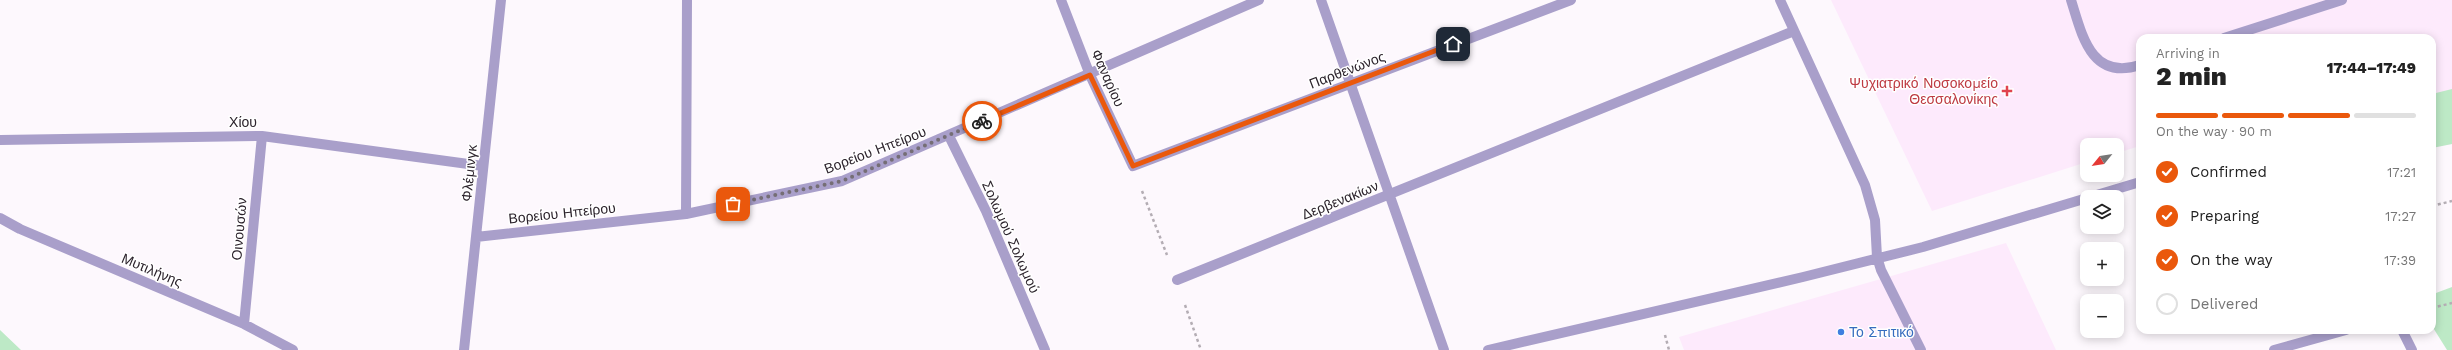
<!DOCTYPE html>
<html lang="en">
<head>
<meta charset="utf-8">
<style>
	:root { --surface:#fff; --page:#f2f2f2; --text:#222; --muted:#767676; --line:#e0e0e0; --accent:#ea580c }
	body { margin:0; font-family:"Work Sans",sans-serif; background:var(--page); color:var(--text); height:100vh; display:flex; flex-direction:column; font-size:15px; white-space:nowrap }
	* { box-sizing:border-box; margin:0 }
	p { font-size:13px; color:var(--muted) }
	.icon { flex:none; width:22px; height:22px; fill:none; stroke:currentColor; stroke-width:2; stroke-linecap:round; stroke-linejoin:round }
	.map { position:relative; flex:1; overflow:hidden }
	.drawer { position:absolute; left:2136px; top:34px; width:300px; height:300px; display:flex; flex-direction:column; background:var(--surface); border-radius:12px; box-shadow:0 2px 10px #0003 }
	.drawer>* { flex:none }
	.needle { width:26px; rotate:240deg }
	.tools { position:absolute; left:2080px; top:138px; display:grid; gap:8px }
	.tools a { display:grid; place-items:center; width:44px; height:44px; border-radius:8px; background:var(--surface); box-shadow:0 2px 10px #0003; font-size:20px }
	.pin { position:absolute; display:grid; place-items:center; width:34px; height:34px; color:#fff; margin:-17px; border-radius:8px; box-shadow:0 2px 6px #0006 }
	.courier { position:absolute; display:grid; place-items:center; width:40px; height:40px; margin:-20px; border:3px solid #ea580c; border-radius:50%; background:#fff; color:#222; box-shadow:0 1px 5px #0007 }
	.head em { font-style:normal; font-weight:800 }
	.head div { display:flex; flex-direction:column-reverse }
	.head { display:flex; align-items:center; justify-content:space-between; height:68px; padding:0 20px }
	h1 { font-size:26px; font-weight:800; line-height:30px }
	.bar { display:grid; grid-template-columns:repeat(4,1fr); gap:6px 4px; align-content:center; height:48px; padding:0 20px }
	.bar i { height:5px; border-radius:3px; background:var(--line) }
	.bar .active { background:var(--accent) }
	.bar p { grid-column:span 4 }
	ol { padding:0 20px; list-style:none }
	li { display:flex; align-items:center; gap:12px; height:44px }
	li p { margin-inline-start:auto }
	li .icon { padding:4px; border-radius:50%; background:var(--accent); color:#fff; stroke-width:4 }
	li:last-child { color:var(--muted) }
	li i { width:22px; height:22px; border:2px solid var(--line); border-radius:50% }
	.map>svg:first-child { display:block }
	.built { fill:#fdeafc }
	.green { fill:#bde9c6 }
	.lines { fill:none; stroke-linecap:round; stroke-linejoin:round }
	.path { stroke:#b4adb4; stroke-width:2.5; stroke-dasharray:3 3; stroke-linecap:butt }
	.minor { stroke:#a99fca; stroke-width:10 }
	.done { stroke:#756e75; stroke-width:4; stroke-dasharray:0 7.2 }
	.route { stroke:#ea580c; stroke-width:5 }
	.health-dot { fill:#e0444e; stroke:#fff; stroke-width:1.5 }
	.shop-dot { fill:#3f7fe0; stroke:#fff; stroke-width:1.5 }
	.labels { text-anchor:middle; stroke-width:3; stroke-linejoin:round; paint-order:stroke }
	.street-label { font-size:14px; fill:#2c232c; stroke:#fff }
	.health-label { font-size:14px; fill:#be3a42; stroke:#fff; text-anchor:end }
	.shop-label { font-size:14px; fill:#366cbe; stroke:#fff; text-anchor:start }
</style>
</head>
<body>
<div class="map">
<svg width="2452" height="350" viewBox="0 0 2452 350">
	<rect width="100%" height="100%" fill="#fdf8fd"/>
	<!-- built -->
	<path class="built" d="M1831,0h621v144l-20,4v-110h-292v108l-23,7v-8h-30v17l-155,49z
		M2006,243l50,107h-372l-5,-13z"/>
	<!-- green -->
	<path class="green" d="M2452,89v55l-20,4v-54z
		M2432,277l4,16 16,-6v63h-5l-15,-24z
		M0,330l21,20h-21z"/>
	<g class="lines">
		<!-- path -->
		<path class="path" d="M1142,191l25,64
			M2432,206l20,-5
			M1185,305l16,45
			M2432,308l20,-5
			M1665,335l4,15"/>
		<!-- minor -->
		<path class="minor" d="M1061,0l29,75 43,91 438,-166
			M1321,0l123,350
			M1780,0l85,185 10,35 2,37 4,13 40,80
			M2071,0c11,35 20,81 69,65
			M2224,38l118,-38
			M949,136l37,75 59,139
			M0,140l262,-4 221,30
			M2090,197l50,-15
			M686,214l1,-214
			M0,218l20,11 224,95 49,26
			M476,237l210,-23 156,-33 417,-181
			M1177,280l617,-249
			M244,324l18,-188
			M2402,330l10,20
			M464,350l37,-350
			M1488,350l315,-73 120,-30 164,-49
			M2274,350l72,-20"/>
	</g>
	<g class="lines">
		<!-- done -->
		<path class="done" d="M733,204l109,-23 140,-60"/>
		<!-- route -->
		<path class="route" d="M982,121l108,-46 43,91 320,-122"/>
	</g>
	<!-- markers -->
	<path class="health-dot" d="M2005 85h4v4h4v4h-4v4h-4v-4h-4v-4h4z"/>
	<circle class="shop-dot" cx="1841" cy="332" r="4"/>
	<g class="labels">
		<!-- street labels -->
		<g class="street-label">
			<text transform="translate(1347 70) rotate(-21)" y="5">Παρθενώνος</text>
			<text transform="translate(1108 78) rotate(66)" y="5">Φαναρίου</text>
			<text x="243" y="127">Χίου</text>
			<text transform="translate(875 150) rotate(-21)" y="5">Βορείου Ηπείρου</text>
			<text transform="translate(469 173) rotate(-84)" y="5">Φλέμινγκ</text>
			<text transform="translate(1340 200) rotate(-22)" y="5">Δερβενακίων</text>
			<text transform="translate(562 213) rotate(-6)" y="5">Βορείου Ηπείρου</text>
			<text transform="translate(239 229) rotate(-85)" y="5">Οινουσών</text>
			<text transform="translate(1011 237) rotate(66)" y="5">Σολωμού Σολωμού</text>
			<text transform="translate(152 270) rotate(23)" y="5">Μυτιλήνης</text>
		</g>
		<!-- health labels -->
		<g class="health-label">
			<text x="1998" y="88">Ψυχιατρικό Νοσοκομείο<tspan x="1998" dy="16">Θεσσαλονίκης</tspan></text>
		</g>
		<!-- shop labels -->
		<g class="shop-label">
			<text x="1849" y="337">Το Σπιτικό</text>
		</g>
	</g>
</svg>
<div class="tools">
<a><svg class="needle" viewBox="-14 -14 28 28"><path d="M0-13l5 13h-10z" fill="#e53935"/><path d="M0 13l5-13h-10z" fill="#767676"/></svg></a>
<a><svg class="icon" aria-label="layers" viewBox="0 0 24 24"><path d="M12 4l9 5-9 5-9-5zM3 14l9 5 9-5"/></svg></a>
<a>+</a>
<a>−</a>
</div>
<div class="pin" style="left:733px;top:204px;background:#ea580c"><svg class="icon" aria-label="bag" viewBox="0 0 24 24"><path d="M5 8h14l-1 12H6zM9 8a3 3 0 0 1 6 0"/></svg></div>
<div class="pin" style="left:1453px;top:44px;background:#1f2937"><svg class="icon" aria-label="home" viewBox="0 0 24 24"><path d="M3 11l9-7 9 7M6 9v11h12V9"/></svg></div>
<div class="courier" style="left:982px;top:121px"><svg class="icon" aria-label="bike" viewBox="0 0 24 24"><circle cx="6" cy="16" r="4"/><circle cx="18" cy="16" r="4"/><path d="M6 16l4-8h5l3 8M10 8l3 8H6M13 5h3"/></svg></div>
<section class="drawer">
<div class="head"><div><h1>2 min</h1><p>Arriving in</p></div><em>17:44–17:49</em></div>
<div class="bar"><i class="active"></i><i class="active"></i><i class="active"></i><i></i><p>On the way · 90 m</p></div>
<ol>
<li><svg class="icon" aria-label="check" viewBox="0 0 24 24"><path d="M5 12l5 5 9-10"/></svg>Confirmed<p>17:21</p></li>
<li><svg class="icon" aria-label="check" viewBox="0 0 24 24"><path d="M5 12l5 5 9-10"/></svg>Preparing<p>17:27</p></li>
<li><svg class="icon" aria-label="check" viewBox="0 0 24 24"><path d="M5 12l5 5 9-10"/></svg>On the way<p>17:39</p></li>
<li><i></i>Delivered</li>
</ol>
</section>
</div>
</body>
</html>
